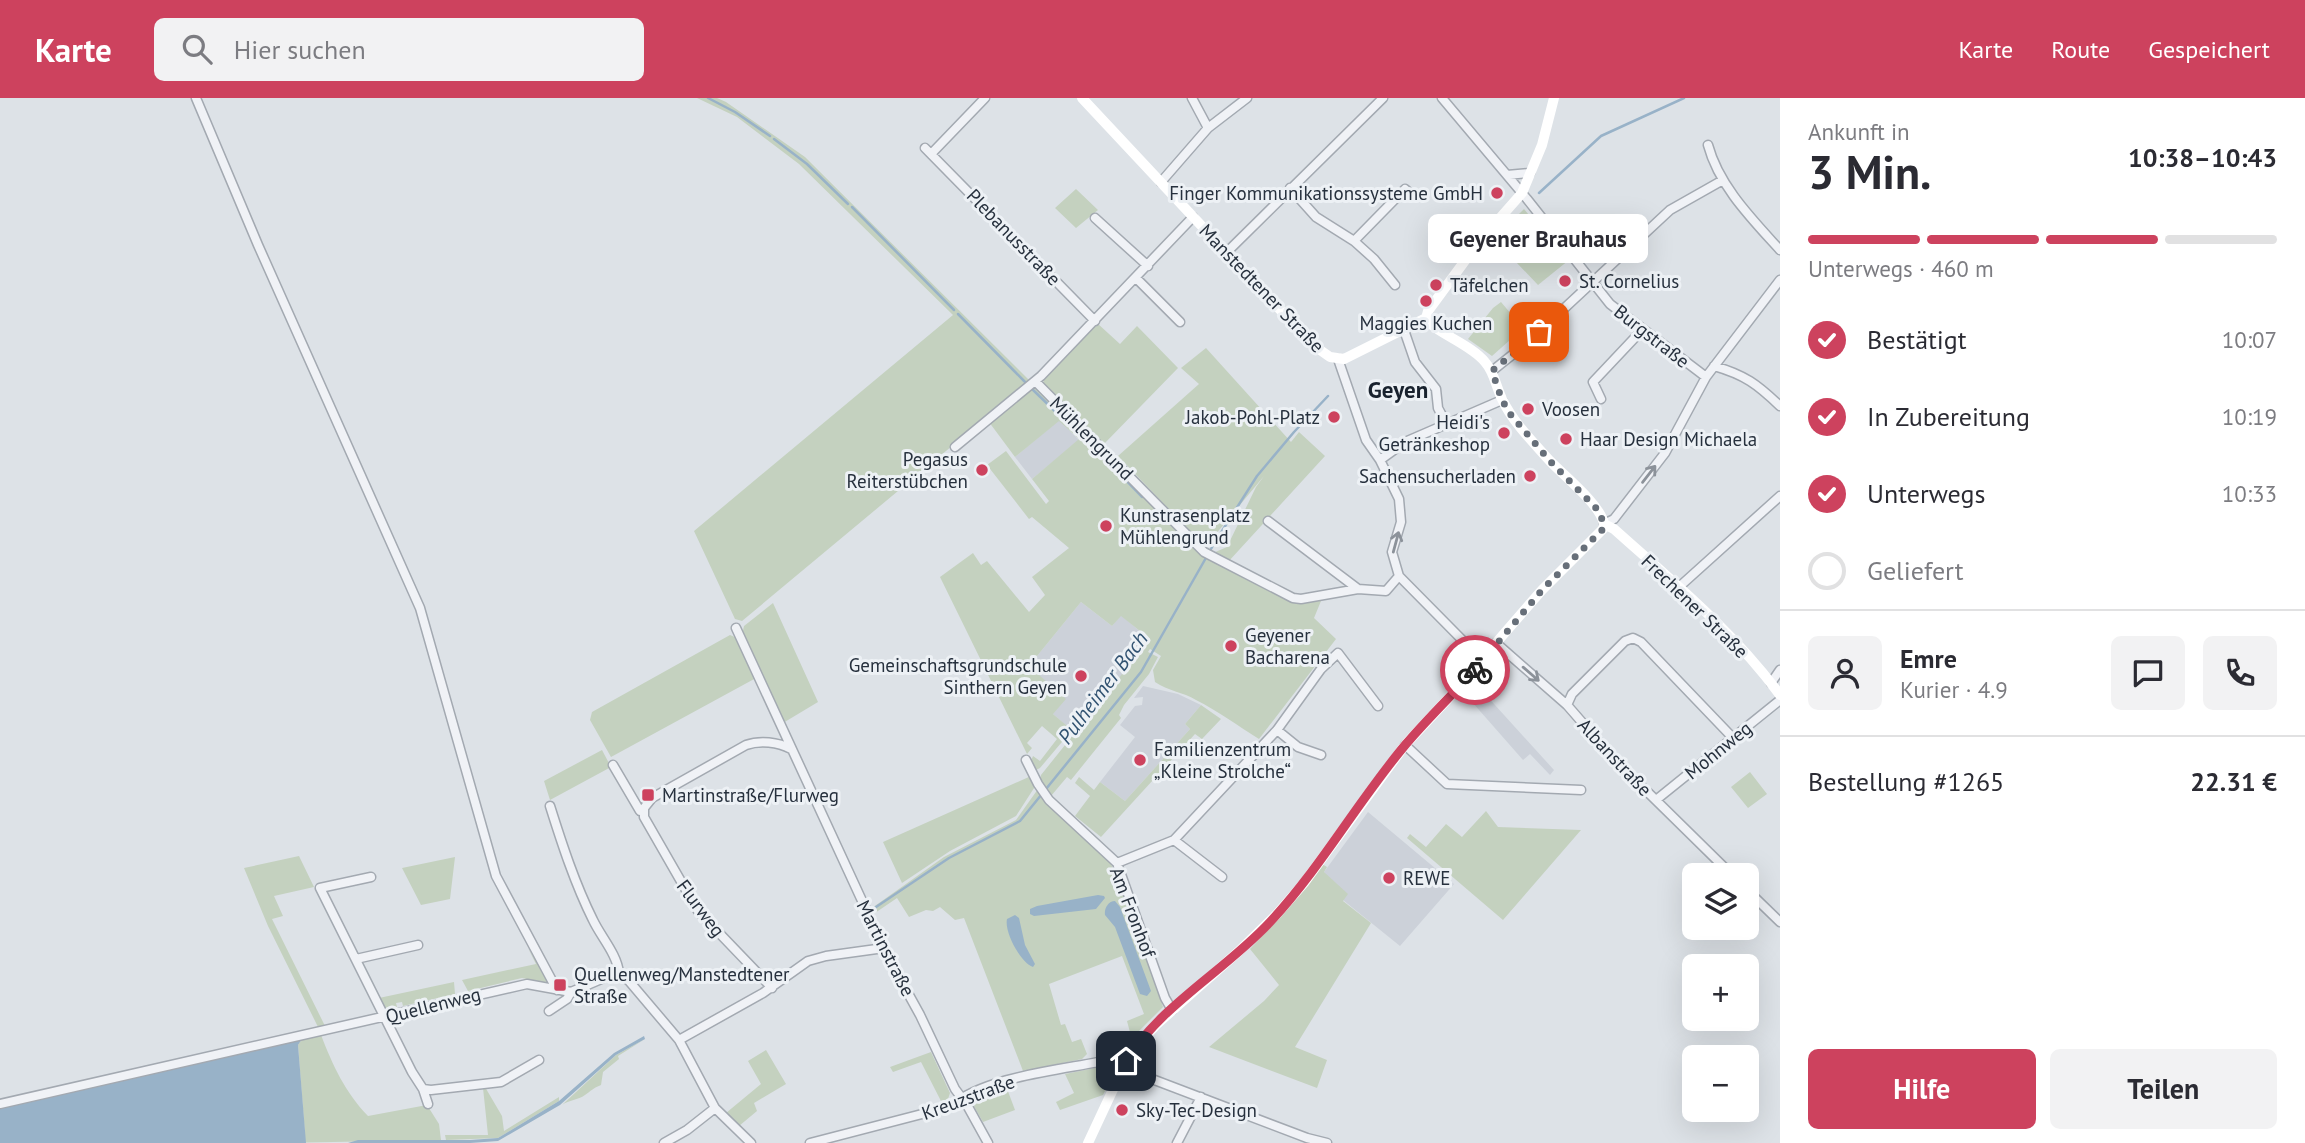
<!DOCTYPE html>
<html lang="de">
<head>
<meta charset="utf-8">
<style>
	:root { --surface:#fff; --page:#f2f2f3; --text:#2b2b33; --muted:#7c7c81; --line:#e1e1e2; --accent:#cd425e }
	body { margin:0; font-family:"PT Sans",sans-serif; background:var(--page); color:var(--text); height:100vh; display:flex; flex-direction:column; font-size:26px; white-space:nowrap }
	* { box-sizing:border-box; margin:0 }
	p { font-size:23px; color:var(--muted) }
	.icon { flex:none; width:38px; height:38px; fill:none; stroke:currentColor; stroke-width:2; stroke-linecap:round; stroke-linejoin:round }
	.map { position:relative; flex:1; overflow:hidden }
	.details { display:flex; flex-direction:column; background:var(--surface); width:525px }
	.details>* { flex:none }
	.tools { position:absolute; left:1682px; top:765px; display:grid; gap:14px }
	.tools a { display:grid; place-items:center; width:77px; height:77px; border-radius:10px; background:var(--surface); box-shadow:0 7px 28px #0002; font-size:35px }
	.pin { position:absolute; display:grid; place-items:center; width:60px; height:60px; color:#fff; margin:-30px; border-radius:14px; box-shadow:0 4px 10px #0006 }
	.courier { position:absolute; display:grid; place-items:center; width:70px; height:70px; margin:-35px; border:5px solid #cd425e; border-radius:50%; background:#fff; color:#222; box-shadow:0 2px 9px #0007 }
	.bubble { position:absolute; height:49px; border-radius:10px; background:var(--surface); box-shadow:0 7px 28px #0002; font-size:23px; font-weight:800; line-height:49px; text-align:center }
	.summary em { font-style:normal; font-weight:800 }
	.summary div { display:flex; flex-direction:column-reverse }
	.summary { display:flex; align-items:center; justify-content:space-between; height:119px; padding:0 28px }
	h1 { font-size:46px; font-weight:800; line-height:52px }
	.bar { display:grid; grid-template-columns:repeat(4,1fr); gap:10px 7px; align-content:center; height:84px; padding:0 28px }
	.bar i { height:9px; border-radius:5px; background:var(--line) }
	.bar .on { background:var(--accent) }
	.bar p { grid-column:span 4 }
	.line { display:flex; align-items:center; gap:18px; padding:0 28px; border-top:2px solid var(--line) }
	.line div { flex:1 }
	.round { display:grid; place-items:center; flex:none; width:74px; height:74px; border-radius:10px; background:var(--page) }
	ol { padding:0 28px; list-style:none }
	li { display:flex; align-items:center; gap:21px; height:77px }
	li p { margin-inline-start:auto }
	li .icon { padding:7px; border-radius:50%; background:var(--accent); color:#fff; stroke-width:4 }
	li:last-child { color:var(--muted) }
	li i { width:38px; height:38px; border:4px solid var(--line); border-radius:50% }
	.primary-button { display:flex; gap:14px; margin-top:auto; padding:14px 28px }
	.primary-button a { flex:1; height:80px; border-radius:10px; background:var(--accent); color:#fff; font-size:28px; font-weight:800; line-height:80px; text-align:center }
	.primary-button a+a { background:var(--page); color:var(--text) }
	header { display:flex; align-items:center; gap:42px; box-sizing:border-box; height:98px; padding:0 35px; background:var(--accent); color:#fff }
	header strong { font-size:33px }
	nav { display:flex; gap:38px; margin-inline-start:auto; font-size:24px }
	.search { width:490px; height:63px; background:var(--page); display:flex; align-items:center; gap:18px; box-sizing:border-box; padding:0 24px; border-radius:10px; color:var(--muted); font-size:26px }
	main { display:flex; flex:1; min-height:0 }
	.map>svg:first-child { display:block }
	.built { fill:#ccd1d9 }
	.green { fill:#c4d1bf }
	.water { fill:#98b2c8 }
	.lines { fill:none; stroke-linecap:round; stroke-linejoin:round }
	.stream { stroke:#98b2c8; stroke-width:2.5 }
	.street-casing { stroke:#a3a9b1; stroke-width:11 }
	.street { stroke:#f0f2f6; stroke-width:8 }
	.secondary { stroke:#fff; stroke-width:10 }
	.oneway { stroke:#8c929a }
	.done { stroke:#676f79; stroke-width:7; stroke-dasharray:0 12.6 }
	.route { stroke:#cd425e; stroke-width:9 }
	.poi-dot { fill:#cd425e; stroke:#edf1f5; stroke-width:2.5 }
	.labels { text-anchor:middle; stroke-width:6; stroke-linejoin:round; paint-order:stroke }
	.poi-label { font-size:19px; fill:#27313e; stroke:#edf1f5; text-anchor:start }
	.street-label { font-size:19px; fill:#27313e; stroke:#edf1f5 }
	.water-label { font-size:21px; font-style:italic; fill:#315271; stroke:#edf1f5 }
	.quarter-label { font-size:23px; font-weight:bold; fill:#19222e; stroke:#edf1f5 }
</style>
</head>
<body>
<header>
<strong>Karte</strong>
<div class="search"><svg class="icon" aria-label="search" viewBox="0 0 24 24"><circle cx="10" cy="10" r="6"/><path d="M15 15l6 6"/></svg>Hier suchen</div>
<nav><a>Karte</a><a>Route</a><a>Gespeichert</a></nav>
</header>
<main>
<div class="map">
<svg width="1780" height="1045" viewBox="0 0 1780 1045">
	<rect width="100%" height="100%" fill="#dde2e7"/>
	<!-- built -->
	<path class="built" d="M1059,322l20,20 -47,39 -17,-22z
		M1081,504l31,24 9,-11 29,25 -75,93 -22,-19 -24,-48z
		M1475,585l79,87 -4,5 -20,-21 -7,6 -58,-66z
		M1143,588l35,8 23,11 -16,19 5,5 -65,72 -25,-19 35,-45 -15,-12 15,-19 7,-1 1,-8 -9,1z
		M1368,714l86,72 -54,62 -57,-46 -19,-28z"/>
	<!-- green -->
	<path class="green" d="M697,0h20l9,4 79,55 225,224 -288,240 -7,-2 -41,-88 259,-216 -154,-151 -62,-47z
		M1076,91l22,21 -22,18 -21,-20z
		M1524,111l24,29 2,-2 19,24 -31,25 -44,-46z
		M1501,204l27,32 -5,3 -4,-5 -27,24 -24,-17 25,-31z
		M1097,225l23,21 17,-18 41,42 -74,76 -61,-61 2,-7z
		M1206,250l85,94 8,-10 26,24 -97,106 -15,-9 14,-6 29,-60 8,-11 -59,71 -87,-91 81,-72 -18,-16z
		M1034,287l165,166 -2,1 4,3 95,47 25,-1 -7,17 22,21 -77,100c-21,-13 -41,-28 -63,-39 -13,-8 -28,-9 -41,-18l-2,-12 8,-14 -11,-7 -2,3 10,5 -9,17 -25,31 -5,10 2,3 -50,62 -4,-3 -16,19 -11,-15 1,-6 109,-136 -29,-23 -9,10 -31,-24 -52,64 37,33 -13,15 19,16 -32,38 -4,2 -6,-7 3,-7 7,5 17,-22 -15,-13 -15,17 5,5 -5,6 -87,-177 33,-24 8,12 6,-4 42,51 16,-17 -13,-18 37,-29 -37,-31 -3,2 -42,-54 19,-14 40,53 3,-3 -17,-22 47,-40 -20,-18 -44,36 -26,-35z
		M773,505l45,99 -35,21 -41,-88 2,-9z
		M730,537l7,3 19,40 -145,79 -21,-37 2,-8z
		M1201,607l20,14 -19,20 -7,-5 -94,103 -26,-21 15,-20 -15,-13 4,-6 15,13 6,-8 25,19 65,-72 -5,-5z
		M602,652l9,17 -61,33 -6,-19z
		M1750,674l17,22 -19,14 -17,-21z
		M1031,678l5,9 -20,31 -66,35 -48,32 -19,-41z
		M1038,691l71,71 18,37 36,110 -36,36 1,3c-9,6 -18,10 -28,4l-1,-4 32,-10 -4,-15 17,-7 -22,-58 -73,28 12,41 4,-1 7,18 9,-3 6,15 -5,5 -59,12 -59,-153 -9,2 -15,-13 -7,4 -7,-1 -17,7 -12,-19 -22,15 -3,-5 72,-51 72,-37z
		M1486,713l12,16 83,3 -78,90 -96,-82 3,-4 16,13 20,-23 16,13z
		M299,758l15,31 -40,9 9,20 -11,3 54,109 -7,1 -51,-103 -24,-58z
		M455,759l-5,42 -29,6 -19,-37z
		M1322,766l5,3 -3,5 24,22 -5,7 28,22 -76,124 32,13 -10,28 -108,-41 55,-46 15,-16 -29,-36 35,-37z
		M528,850l20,33 -3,2 -23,-5 -54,13 -6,-11 74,-16z
		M454,884l1,12 -52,12 -1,-4 -6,1 1,4 -12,3 -6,-12z
		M321,937c12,31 24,57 47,81l59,-11 12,19 2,16 -163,3 27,-9 -7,-89 4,-6z
		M645,941l-27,17 1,3 -16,13 -2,13c-8,3 -10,6 -16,10 -7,5 -16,5 -23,10l54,-50z
		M766,952l20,34 -32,19 3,8 -18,15 -13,-13 35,-29 -13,-23z
		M931,954l19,41 -2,6 -6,4 -21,-41 -28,10 -3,-5z
		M1110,967l-3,9 6,1 -10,20 -43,15 -4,-8 18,-9 -9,-19z
		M1006,988l9,24 -32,12 -11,-19 1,-5z
		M485,989l17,29 2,15 55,-34v4l-61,37 -52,2 -1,-5h43l-5,-47z"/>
	<!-- water -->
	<path class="water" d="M1098,797l6,1 1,2 -9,11 -62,7 -4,-2v-5l7,-3z
		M1115,803l5,6 31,84 -4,5 -7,-2 -25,-67 -10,-12c-1,-6 3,-14 10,-14z
		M1015,817l4,3 6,27 10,19 -2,3c-12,-4 -29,-35 -26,-48z
		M644,938l1,3 -29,16 -56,50 -62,36 -28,2h-122l10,-3h112l28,-2 61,-37 55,-48z
		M302,941l-4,6 8,98h-306v-36z"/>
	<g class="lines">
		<!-- stream -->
		<path class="stream" d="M708,0l27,14 35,24
			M774,41l33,25 41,40
			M1539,95l62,-57 83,-38
			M852,109l102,103
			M958,216l69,70
			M1031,290l30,29
			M1064,322l28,27
			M1096,353l14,14
			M1114,370l28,29
			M873,811l76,-51 71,-37 121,-149 74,-130 42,-66 37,-44 34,-36"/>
		<defs>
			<path id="street" d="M196,0l62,147 162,363 76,268 61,114
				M1192,0l16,30
				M1442,0l85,101 83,105 96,73
				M1708,47c11,41 44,74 72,105
				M925,50l170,173
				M932,55l53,-55
				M1507,77l23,-2
				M1161,84l47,-54 39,-30
				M1290,90l26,29 38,24 20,18 21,26
				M1095,120l53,48
				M1354,143l51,-52 6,5
				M1227,154l156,-154
				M1136,180l44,44
				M1404,232l11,32 21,27 2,19 8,15
				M1338,261l28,81 14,20 19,39 2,23 -9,30 7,24 84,85
				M1714,268c31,9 43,18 66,40
				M1492,273l35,-28 143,-133 53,-30
				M1035,283l169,171 89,46 8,1 57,-10 28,2 13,-15
				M1601,301l-8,-17 50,-53
				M955,349l86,-71 152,-159
				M1380,362l25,-18 97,-42
				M1268,423l90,68
				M1604,426l10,-5 51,-66 41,-76 74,-97
				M1679,489l101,-91
				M736,530l152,329 32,58 35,74 12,16 21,38
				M1496,545l71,62 47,54 118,116
				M1771,585l9,-13
				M1567,607l5,-11 53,-53 8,-3 8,4 92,96
				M1277,632l21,17 23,8
				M1405,647l42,39 134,6
				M1026,662l12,24 11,16 68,63 48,135 7,12
				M613,667l27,46h4
				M1656,702l124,-100
				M550,708c12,38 25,78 43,114 8,17 24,34 26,53
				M1174,742l48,37
				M1117,765l57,-23 103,-110 44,-61 17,-16 40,53
				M371,779l-51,11 92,184 11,17 5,15
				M1746,791l34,33
				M356,861l62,-14
				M772,890l-74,-77 -54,-94v-9l8,-10 94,-53c14,-5 32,-3 45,4
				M549,913l18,-12 4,-7
				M679,942l84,-47 45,-32 18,-5 58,-8
				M1124,968l20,10 163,62 20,5
				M423,991l8,1 70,-8 38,-22
				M0,1006l527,-120 44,8 42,-18 6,-1 10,8 50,59 36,68 36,35
				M664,1045l23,-13 28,-22
				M810,1045l139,-36c39,-32 115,-37 165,-48l12,2
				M1177,1045l24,-46"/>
		</defs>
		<!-- street casing -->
		<use href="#street" class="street-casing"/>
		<!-- street -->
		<use href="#street" class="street"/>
		<!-- secondary -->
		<path class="secondary" d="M1082,0l231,247 17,12 14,2 82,-41 2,-7 50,-68 44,-50 20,-48 12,-47
			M1426,220c7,14 45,26 59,44 10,11 11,26 18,39 10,21 30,41 46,59 14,15 52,45 55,64
			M1604,426l10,5c58,52 120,103 166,166
			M1088,1045l36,-77 13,-20 20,-22 81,-72 39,-38 27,-31 101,-138 78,-84 13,-18 46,-53 61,-61 1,-5"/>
	</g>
	<!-- one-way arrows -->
	<defs><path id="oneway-shaft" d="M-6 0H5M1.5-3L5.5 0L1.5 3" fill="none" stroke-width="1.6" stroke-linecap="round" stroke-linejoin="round" transform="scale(1.75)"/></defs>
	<g class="oneway">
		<use href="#oneway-shaft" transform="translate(1649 376) rotate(-52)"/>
		<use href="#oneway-shaft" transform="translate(1396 444) rotate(-75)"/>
		<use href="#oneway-shaft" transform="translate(1531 576) rotate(41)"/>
	</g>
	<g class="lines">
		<!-- done -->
		<path class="done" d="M1475,572l67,-80 61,-61 1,-5 -6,-14 -48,-49 -39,-46 -9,-15 -10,-29 47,-39"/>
		<!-- route -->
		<path class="route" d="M1126,963c36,-57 100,-91 145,-140 51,-55 87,-120 135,-177 22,-26 46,-49 69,-74"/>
	</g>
	<!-- markers -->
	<g class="poi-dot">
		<circle cx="1497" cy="95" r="7"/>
		<circle cx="1565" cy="183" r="7"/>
		<circle cx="1436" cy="187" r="7"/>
		<circle cx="1426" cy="203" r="7"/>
		<circle cx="1528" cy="311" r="7"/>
		<circle cx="1334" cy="319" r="7"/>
		<circle cx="1504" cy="335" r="7"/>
		<circle cx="1566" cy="341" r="7"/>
		<circle cx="982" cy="372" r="7"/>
		<circle cx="1530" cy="378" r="7"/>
		<circle cx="1106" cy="428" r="7"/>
		<circle cx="1231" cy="548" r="7"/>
		<circle cx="1081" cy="578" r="7"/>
		<circle cx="1140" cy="662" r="7"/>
		<rect x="641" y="690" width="14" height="14" rx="3.5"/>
		<circle cx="1389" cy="780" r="7"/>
		<rect x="553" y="880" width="14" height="14" rx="3.5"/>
		<circle cx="1122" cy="1012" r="7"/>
	</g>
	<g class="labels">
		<!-- poi labels -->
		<g class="poi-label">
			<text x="1483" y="102" text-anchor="end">Finger Kommunikationssysteme GmbH</text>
			<text x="1579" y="190">St. Cornelius</text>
			<text x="1450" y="194">Täfelchen</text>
			<text x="1426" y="232" text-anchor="middle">Maggies Kuchen</text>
			<text x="1542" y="318">Voosen</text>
			<text x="1320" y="326" text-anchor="end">Jakob-Pohl-Platz</text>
			<text x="1490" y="331" text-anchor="end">Heidi's<tspan x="1490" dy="22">Getränkeshop</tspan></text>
			<text x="1580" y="348">Haar Design Michaela</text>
			<text x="968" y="368" text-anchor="end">Pegasus<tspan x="968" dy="22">Reiterstübchen</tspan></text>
			<text x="1516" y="385" text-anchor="end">Sachensucherladen</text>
			<text x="1120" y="424">Kunstrasenplatz<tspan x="1120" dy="22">Mühlengrund</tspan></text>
			<text x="1245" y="544">Geyener<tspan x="1245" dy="22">Bacharena</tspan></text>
			<text x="1067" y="574" text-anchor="end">Gemeinschaftsgrundschule<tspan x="1067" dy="22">Sinthern Geyen</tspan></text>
			<text x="1154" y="658">Familienzentrum<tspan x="1154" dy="22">„Kleine Strolche“</tspan></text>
			<text x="662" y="704">Martinstraße/Flurweg</text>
			<text x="1403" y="787">REWE</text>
			<text x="574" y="883">Quellenweg/Manstedtener<tspan x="574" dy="22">Straße</tspan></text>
			<text x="1136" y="1019">Sky-Tec-Design</text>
		</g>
		<!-- street labels -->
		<g class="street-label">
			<text transform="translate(1014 139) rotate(46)" y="7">Plebanusstraße</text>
			<text transform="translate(1262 190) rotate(46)" y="7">Manstedtener Straße</text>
			<text transform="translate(1652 238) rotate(38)" y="7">Burgstraße</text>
			<text transform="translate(1092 340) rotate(45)" y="7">Mühlengrund</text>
			<text transform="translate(1695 508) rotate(44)" y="7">Frechener Straße</text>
			<text transform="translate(1718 652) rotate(-39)" y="7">Mohnweg</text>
			<text transform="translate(1615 659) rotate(47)" y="7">Albanstraße</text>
			<text transform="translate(701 810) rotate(53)" y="7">Flurweg</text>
			<text transform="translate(1133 814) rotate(69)" y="7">Am Fronhof</text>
			<text transform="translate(886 850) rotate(63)" y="7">Martinstraße</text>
			<text transform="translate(433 907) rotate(-14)" y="7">Quellenweg</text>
			<text transform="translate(968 999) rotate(-20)" y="7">Kreuzstraße</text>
		</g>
		<!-- water labels -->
		<g class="water-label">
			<text transform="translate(1103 590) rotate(-53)" y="7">Pulheimer Bach</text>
		</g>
		<!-- quarter labels -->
		<g class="quarter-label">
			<text x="1398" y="300">Geyen</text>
		</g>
	</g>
</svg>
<div class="tools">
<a><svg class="icon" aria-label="layers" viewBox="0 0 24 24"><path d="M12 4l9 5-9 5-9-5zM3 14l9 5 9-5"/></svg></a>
<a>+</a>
<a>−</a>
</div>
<div class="pin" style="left:1539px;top:234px;background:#ea580c"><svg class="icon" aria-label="bag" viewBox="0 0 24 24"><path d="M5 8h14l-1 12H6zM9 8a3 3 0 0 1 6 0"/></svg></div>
<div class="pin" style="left:1126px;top:963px;background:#1f2937"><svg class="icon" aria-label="home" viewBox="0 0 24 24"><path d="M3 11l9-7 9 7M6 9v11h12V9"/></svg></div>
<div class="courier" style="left:1475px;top:572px"><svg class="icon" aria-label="bike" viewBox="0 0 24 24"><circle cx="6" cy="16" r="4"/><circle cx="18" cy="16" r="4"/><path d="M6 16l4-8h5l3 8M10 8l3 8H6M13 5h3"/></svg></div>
<div class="bubble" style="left:1428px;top:116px;width:220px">Geyener Brauhaus</div>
</div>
<section class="details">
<div class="summary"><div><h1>3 Min.</h1><p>Ankunft in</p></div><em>10:38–10:43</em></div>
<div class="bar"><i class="on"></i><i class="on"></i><i class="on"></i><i></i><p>Unterwegs · 460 m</p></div>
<ol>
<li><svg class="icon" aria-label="check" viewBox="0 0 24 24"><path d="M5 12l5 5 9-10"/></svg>Bestätigt<p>10:07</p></li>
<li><svg class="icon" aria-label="check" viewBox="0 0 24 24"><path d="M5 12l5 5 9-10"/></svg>In Zubereitung<p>10:19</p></li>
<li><svg class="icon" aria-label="check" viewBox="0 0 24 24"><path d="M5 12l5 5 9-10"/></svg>Unterwegs<p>10:33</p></li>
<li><i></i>Geliefert</li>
</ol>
<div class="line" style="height:126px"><a class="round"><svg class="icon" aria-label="person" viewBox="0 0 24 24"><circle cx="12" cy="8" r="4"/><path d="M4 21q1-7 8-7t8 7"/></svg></a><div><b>Emre</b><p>Kurier · 4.9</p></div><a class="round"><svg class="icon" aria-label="chat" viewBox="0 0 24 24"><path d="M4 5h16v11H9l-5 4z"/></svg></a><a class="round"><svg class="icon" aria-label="phone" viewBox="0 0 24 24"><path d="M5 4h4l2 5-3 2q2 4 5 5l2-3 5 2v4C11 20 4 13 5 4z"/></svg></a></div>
<div class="line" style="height:91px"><div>Bestellung #1265</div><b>22.31 €</b></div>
<div class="primary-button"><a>Hilfe</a><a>Teilen</a></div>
</section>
</main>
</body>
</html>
